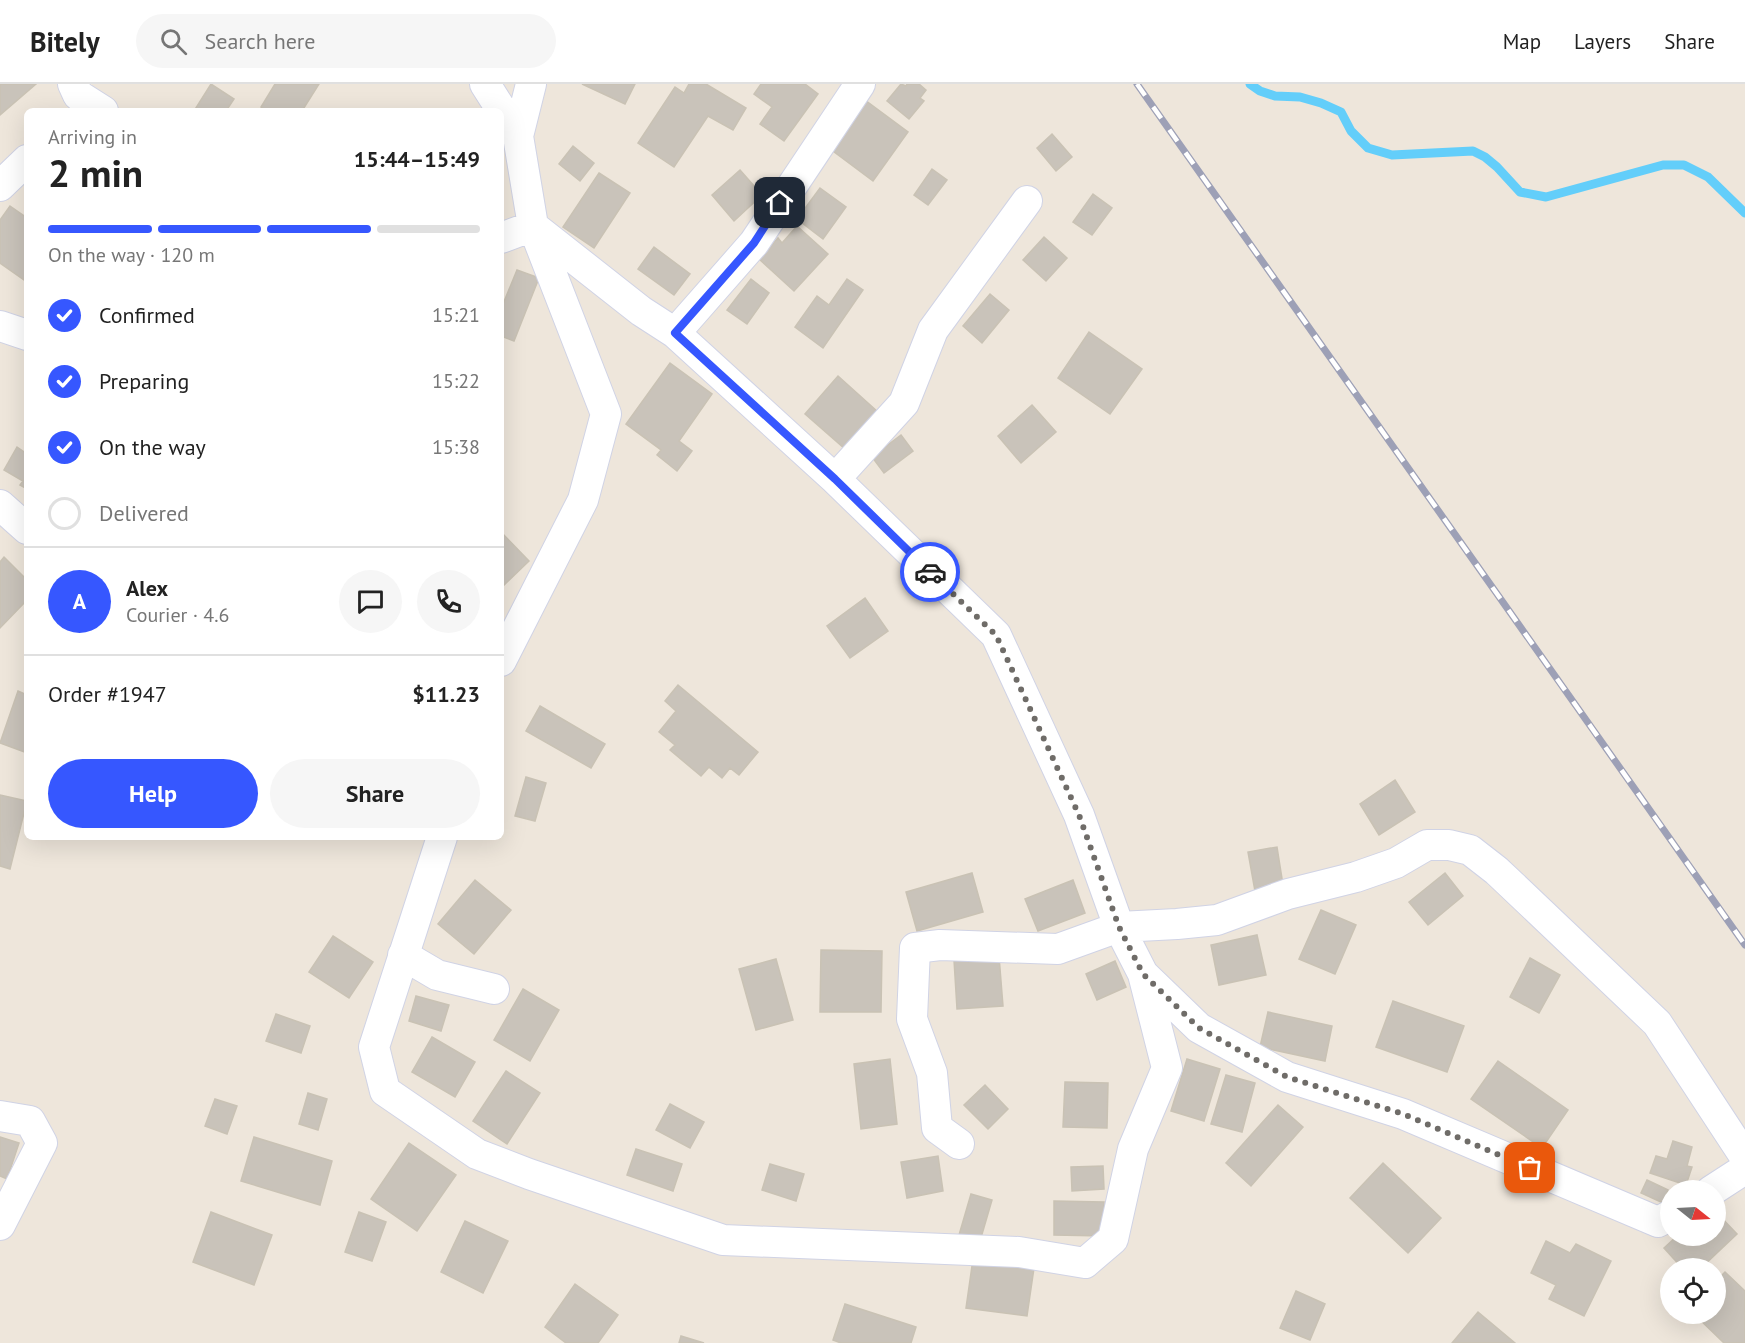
<!DOCTYPE html>
<html lang="en">
<head>
<meta charset="utf-8">
<style>
	:root { --surface:#fff; --page:#f6f6f6; --text:#222; --muted:#767676; --line:#e0e0e0; --accent:#3657ff }
	body { margin:0; font-family:"PT Sans",sans-serif; background:var(--page); color:var(--text); height:100vh; display:flex; flex-direction:column; font-size:22px; white-space:nowrap }
	* { box-sizing:border-box; margin:0 }
	p { font-size:20px; color:var(--muted) }
	.icon { flex:none; width:33px; height:33px; fill:none; stroke:currentColor; stroke-width:2; stroke-linecap:round; stroke-linejoin:round }
	.map { position:relative; flex:1; overflow:hidden }
	.drawer { position:absolute; left:24px; top:24px; width:480px; height:732px; display:flex; flex-direction:column; background:var(--surface); border-radius:9px; box-shadow:0 6px 24px #0002 }
	.drawer>* { flex:none }
	.needle { width:39px; rotate:108deg }
	.buttons { position:absolute; left:1660px; top:1096px; display:grid; gap:12px }
	.buttons a { display:grid; place-items:center; width:66px; height:66px; border-radius:50%; background:var(--surface); box-shadow:0 6px 24px #0002; font-size:30px }
	.pin { position:absolute; display:grid; place-items:center; width:51px; height:51px; color:#fff; margin:-26px; border-radius:12px; box-shadow:0 3px 9px #0006 }
	.courier { position:absolute; display:grid; place-items:center; width:60px; height:60px; margin:-30px; border:4px solid #3657ff; border-radius:50%; background:#fff; color:#222; box-shadow:0 2px 8px #0007 }
	.overview em { font-style:normal; font-weight:700 }
	.overview div { display:flex; flex-direction:column-reverse }
	.overview { display:flex; align-items:center; justify-content:space-between; height:102px; padding:0 24px }
	h1 { font-size:39px; font-weight:700; line-height:45px }
	.bar { display:grid; grid-template-columns:repeat(4,1fr); gap:9px 6px; align-content:center; height:72px; padding:0 24px }
	.bar i { height:8px; border-radius:4px; background:var(--line) }
	.bar .current { background:var(--accent) }
	.bar p { grid-column:span 4 }
	.line { display:flex; align-items:center; gap:15px; padding:0 24px; border-top:2px solid var(--line) }
	.line div { flex:1 }
	.round { display:grid; place-items:center; flex:none; width:63px; height:63px; border-radius:32px; background:var(--page) }
	ol { padding:0 24px; list-style:none }
	li { display:flex; align-items:center; gap:18px; height:66px }
	li p { margin-inline-start:auto }
	li .icon { padding:6px; border-radius:50%; background:var(--accent); color:#fff; stroke-width:4 }
	li:last-child { color:var(--muted) }
	li i { width:33px; height:33px; border:3px solid var(--line); border-radius:50% }
	.cta { display:flex; gap:12px; margin-top:auto; padding:12px 24px }
	.cta a { flex:1; height:69px; border-radius:36px; background:var(--accent); color:#fff; font-size:24px; font-weight:700; line-height:69px; text-align:center }
	.cta a+a { background:var(--page); color:var(--text) }
	header { display:flex; align-items:center; gap:36px; box-sizing:border-box; height:84px; padding:0 30px; background:var(--surface); border-bottom:2px solid var(--line) }
	header strong { font-size:28px }
	nav { display:flex; gap:33px; margin-inline-start:auto; font-size:21px }
	.search { width:420px; height:54px; background:var(--page); display:flex; align-items:center; gap:15px; box-sizing:border-box; padding:0 21px; border-radius:33px; color:var(--muted); font-size:22px }
	.map>svg:first-child { display:block }
	.lines { fill:none; stroke-linecap:round; stroke-linejoin:round }
	.stream { stroke:#63cefa; stroke-width:9 }
	.building { fill:#c9c3ba; stroke:#c9c2b4; stroke-width:1.5 }
	.street-casing { stroke:#d0d3e5; stroke-width:32 }
	.street { stroke:#fff; stroke-width:30 }
	.rail-casing { stroke:#9da0b6; stroke-width:7 }
	.rail { stroke:#fff; stroke-width:4.5; stroke-dasharray:14; stroke-linecap:butt }
	.done { stroke:#6f6c68; stroke-width:6; stroke-dasharray:0 10.8 }
	.route { stroke:#3657ff; stroke-width:8 }
</style>
</head>
<body>
<header>
<strong>Bitely</strong>
<div class="search"><svg class="icon" aria-label="search" viewBox="0 0 24 24"><circle cx="10" cy="10" r="6"/><path d="M15 15l6 6"/></svg>Search here</div>
<nav><a>Map</a><a>Layers</a><a>Share</a></nav>
</header>
<div class="map">
<svg width="1745" height="1259" viewBox="0 0 1745 1259">
	<rect width="100%" height="100%" fill="#eee6db"/>
	<g class="lines">
		<!-- stream -->
		<path class="stream" d="M1250,0l10,7 15,5 25,1 21,6 20,9 10,19 17,17 24,7 81,-4 12,6 12,10 23,25 26,5 117,-32h21l24,12 37,36"/>
	</g>
	<!-- building -->
	<path class="building" d="M0,0h36l-36,31z
		M211,0l23,15 -8,12h-32z
		M275,0h44l-17,27h-35l-6,-4z
		M582,0h53l-10,20z
		M689,0h17l40,24 -13,22 -25,-14 -34,51 -36,-24 37,-56 9,6z
		M761,0h44l13,10 -34,47 -24,-17 12,-17 -18,-13z
		M901,0l5,2 1,-2h12l7,6 -6,8 4,3 -15,18 -22,-18z
		M865,16l43,32 -35,49 -44,-33z
		M1052,50l20,23 -16,14 -19,-23z
		M573,62l21,17 -14,18 -21,-17z
		M932,85l15,11 -19,25 -14,-10z
		M740,86l22,25 -28,26 -22,-26z
		M599,89l31,20 -36,55 -31,-21z
		M820,104l26,19 -23,32 -26,-20z
		M1093,110l19,14 -20,27 -19,-13z
		M10,122l17,12v64l-27,-19v-43z
		M797,142l31,28 -34,37 -35,-32 19,-21 4,5z
		M1044,153l23,21 -21,23 -23,-21z
		M654,163l36,27 -16,21 -36,-26z
		M517,186l22,8 -25,63 -13,-5v-27z
		M751,195l18,14 -22,31 -20,-14z
		M847,195l16,11 -40,58 -28,-21 22,-31 12,9z
		M990,210l19,16 -27,33 -19,-17z
		M1089,248l53,37 -32,45 -52,-36z
		M670,279l42,31 -33,47 13,10 -15,20 -20,-16 4,-5 -35,-26z
		M838,292l40,36 -33,37 -40,-35z
		M1032,321l24,27 -35,31 -23,-27z
		M901,351l12,16 -29,22 -12,-16z
		M17,363l10,7v35l-7,-4 3,-4 -19,-11z
		M501,448l28,29 -28,27z
		M4,473l23,23v20l-27,28v-66z
		M865,514l23,33 -38,27 -23,-32z
		M678,601l80,67 -19,23 -9,-7 -8,10 -13,-11 -8,9 -31,-26 5,-5 -16,-13 17,-21 -11,-10z
		M18,607l9,4v58l-27,-10z
		M540,622l65,38 -14,24 -65,-37z
		M526,693l20,6 -11,38 -20,-5z
		M1395,696l20,32 -36,23 -19,-31z
		M0,711l27,6 -17,68 -10,-3z
		M1277,763l6,38 -28,6 -7,-39z
		M972,789l11,39 -66,19 -11,-39z
		M1445,789l18,23 -35,29 -19,-23z
		M475,796l36,30 -37,44 -36,-30z
		M1073,796l12,33 -47,18 -13,-32z
		M1321,826l35,15 -21,49 -36,-15z
		M1257,851l9,40 -47,10 -8,-40z
		M333,852l40,26 -24,36 -40,-26z
		M821,866l61,1 -1,61h-61z
		M999,872l4,50 -46,3 -3,-49z
		M1530,874l30,17 -21,38 -29,-16z
		M776,875l17,61 -37,10 -17,-61z
		M1115,877l11,26 -29,13 -11,-26z
		M523,905l36,21 -29,51 -36,-21z
		M416,912l33,9 -8,26 -32,-10z
		M1393,917l71,25 -17,46 -71,-25z
		M1268,928l64,14 -7,35 -65,-14z
		M276,930l34,12 -9,27 -35,-12z
		M432,953l43,25 -20,35 -43,-25z
		M890,975l7,65 -36,5 -7,-65z
		M1187,975l33,10 -16,52 -33,-10z
		M1498,977l70,49 -26,38 -71,-49z
		M506,987l34,22 -33,51 -34,-23z
		M1226,991l29,8 -13,49 -31,-8z
		M1065,998l43,1 -1,45 -44,-1z
		M985,1001l23,24 -20,20 -24,-24z
		M308,1009l19,6 -9,31 -19,-6z
		M215,1015l22,7 -10,28 -22,-8z
		M670,1020l34,18 -14,26 -34,-18z
		M1278,1021l25,22 -52,59 -25,-23z
		M0,1053l19,6 -12,36 -7,-3z
		M254,1053l78,24 -12,44 -79,-24z
		M1673,1057l19,6 -5,19 5,1 -6,18 -36,-12 6,-17 11,3z
		M409,1059l47,32 -39,56 -46,-32z
		M636,1065l46,15 -9,27 -46,-16z
		M938,1072l5,35 -36,7 -6,-36z
		M1383,1079l58,55 -33,35 -58,-55z
		M770,1080l34,10 -8,27 -34,-11z
		M1103,1082l1,23 -32,2 -1,-24z
		M1647,1096l21,10 -5,13 -22,-10z
		M971,1110l21,6 -12,41 -21,-6z
		M1054,1117l50,1v34l-50,-1z
		M211,1128l61,23 -18,50 -61,-23z
		M359,1128l27,10 -14,39 -27,-9z
		M1716,1128l21,22 -37,35h-17l-19,-21 13,-12h39z
		M465,1137l43,20 -25,52 -42,-21z
		M1546,1157l24,12 6,-9 35,17 -27,55 -35,-17 7,-14 -25,-12z
		M973,1175l61,9 -7,48 -61,-8z
		M1725,1188l20,19v52h-21l-30,-29h22v-33z
		M575,1200l43,31 -20,28h-32l-21,-16z
		M1296,1207l29,13 -15,36 -30,-12z
		M845,1220l71,23 -5,16h-70l-8,-3z
		M1478,1228l37,31h-63z
		M681,1252l23,7h-25z"/>
	<g class="lines">
		<defs>
			<path id="street" d="M73,0l5,11 25,16
				M518,52l13,-52
				M0,102l27,-26
				M501,154l32,-12 73,188 -23,86 -82,161
				M0,242l27,9
				M675,249l79,-90 106,-159
				M835,395l69,-76 29,-73 94,-129
				M0,421l27,24
				M442,753l-68,210 11,44 92,63 52,20 194,66 296,12 66,11 28,-24 20,-90 34,-81 -24,-94 -24,-47 -40,-112 -83,-180 -161,-156 -160,-146 -34,-22 -108,-85 -15,-90 -33,-52
				M403,871l34,20 57,14
				M1143,890l56,54 88,49 116,37 255,108 13,-7
				M0,1032l30,5 12,22 -42,82
				M959,1060l-22,-16 -5,-55 -20,-54 3,-71 25,-3 118,4 61,-22 58,-3 40,-4 71,-26 68,-17 40,-14 31,-18h22l21,5 27,21 160,152 88,134
				M1711,1107l34,-22"/>
		</defs>
		<!-- street casing -->
		<use href="#street" class="street-casing"/>
		<!-- street -->
		<use href="#street" class="street"/>
		<defs>
			<path id="rail" d="M1137,0l608,861"/>
		</defs>
		<!-- rail casing -->
		<use href="#rail" class="rail-casing"/>
		<!-- rail -->
		<use href="#rail" class="rail"/>
	</g>
	<g class="lines">
		<!-- done -->
		<path class="done" d="M930,488l66,63 83,180 40,112 24,47 56,54 88,49 116,37 127,54"/>
		<!-- route -->
		<path class="route" d="M780,119l-26,40 -79,90 160,146 95,93"/>
	</g>
</svg>
<div class="buttons">
<a><svg class="needle" viewBox="-14 -14 28 28"><path d="M0-13l5 13h-10z" fill="#e53935"/><path d="M0 13l5-13h-10z" fill="#767676"/></svg></a>
<a><svg class="icon" aria-label="locate" viewBox="0 0 24 24"><circle cx="12" cy="12" r="6"/><path d="M12 2v4M12 18v4M2 12h4M18 12h4"/></svg></a>
</div>
<div class="pin" style="left:1530px;top:1084px;background:#ea580c"><svg class="icon" aria-label="bag" viewBox="0 0 24 24"><path d="M5 8h14l-1 12H6zM9 8a3 3 0 0 1 6 0"/></svg></div>
<div class="pin" style="left:780px;top:119px;background:#1f2937"><svg class="icon" aria-label="home" viewBox="0 0 24 24"><path d="M3 11l9-7 9 7M6 9v11h12V9"/></svg></div>
<div class="courier" style="left:930px;top:488px"><svg class="icon" aria-label="car" viewBox="0 0 24 24"><path d="M5 17H2v-5l4-1 3-4h7l3 4 3 1v5h-3M9 17h6M6 11h13"/><circle cx="7" cy="17" r="2"/><circle cx="17" cy="17" r="2"/></svg></div>
<section class="drawer">
<div class="overview"><div><h1>2 min</h1><p>Arriving in</p></div><em>15:44–15:49</em></div>
<div class="bar"><i class="current"></i><i class="current"></i><i class="current"></i><i></i><p>On the way · 120 m</p></div>
<ol>
<li><svg class="icon" aria-label="check" viewBox="0 0 24 24"><path d="M5 12l5 5 9-10"/></svg>Confirmed<p>15:21</p></li>
<li><svg class="icon" aria-label="check" viewBox="0 0 24 24"><path d="M5 12l5 5 9-10"/></svg>Preparing<p>15:22</p></li>
<li><svg class="icon" aria-label="check" viewBox="0 0 24 24"><path d="M5 12l5 5 9-10"/></svg>On the way<p>15:38</p></li>
<li><i></i>Delivered</li>
</ol>
<div class="line" style="height:108px"><b class="round" style="background:var(--accent);color:#fff">A</b><div><b>Alex</b><p>Courier · 4.6</p></div><a class="round"><svg class="icon" aria-label="chat" viewBox="0 0 24 24"><path d="M4 5h16v11H9l-5 4z"/></svg></a><a class="round"><svg class="icon" aria-label="phone" viewBox="0 0 24 24"><path d="M5 4h4l2 5-3 2q2 4 5 5l2-3 5 2v4C11 20 4 13 5 4z"/></svg></a></div>
<div class="line" style="height:78px"><div>Order #1947</div><b>$11.23</b></div>
<div class="cta"><a>Help</a><a>Share</a></div>
</section>
</div>
</body>
</html>
